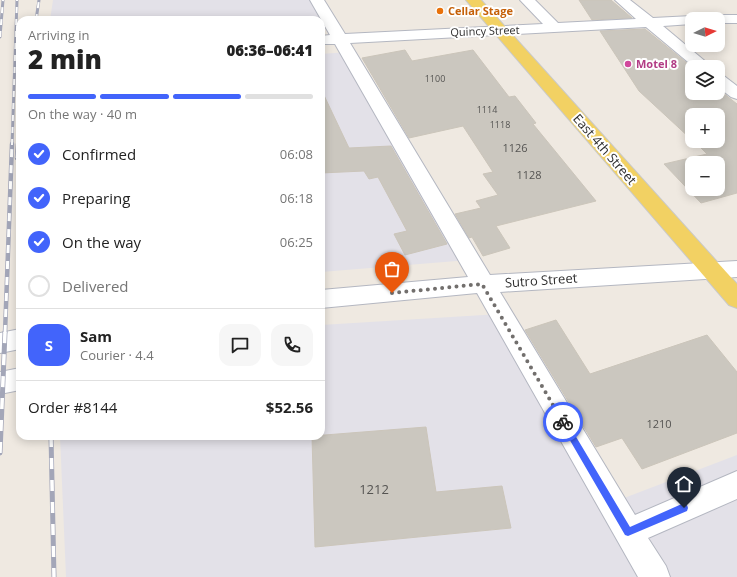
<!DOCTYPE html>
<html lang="en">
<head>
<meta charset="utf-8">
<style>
	:root { --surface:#fff; --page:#f6f6f6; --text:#222; --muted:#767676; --line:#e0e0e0; --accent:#4264fb }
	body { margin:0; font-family:"Open Sans",sans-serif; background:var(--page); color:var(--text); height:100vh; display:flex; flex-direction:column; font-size:15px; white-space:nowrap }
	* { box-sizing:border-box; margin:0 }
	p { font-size:13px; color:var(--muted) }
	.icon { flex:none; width:22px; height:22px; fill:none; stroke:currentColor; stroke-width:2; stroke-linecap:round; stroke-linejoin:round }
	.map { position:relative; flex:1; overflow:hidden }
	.panel { position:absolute; left:16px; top:16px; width:309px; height:424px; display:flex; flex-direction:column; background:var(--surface); border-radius:12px; box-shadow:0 2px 10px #0003 }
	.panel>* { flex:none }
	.needle { width:26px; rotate:85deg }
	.fabs { position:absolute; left:685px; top:12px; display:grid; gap:8px }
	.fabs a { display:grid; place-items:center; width:40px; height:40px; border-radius:8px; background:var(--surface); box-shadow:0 2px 10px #0003; font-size:20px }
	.pin { position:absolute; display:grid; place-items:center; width:34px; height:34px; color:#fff; margin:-41px -17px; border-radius:50% 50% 50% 0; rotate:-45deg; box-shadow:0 0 4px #0007 }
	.pin .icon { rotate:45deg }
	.courier { position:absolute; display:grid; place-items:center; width:40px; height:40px; margin:-20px; border:3px solid #4264fb; border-radius:50%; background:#fff; color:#222; box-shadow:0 1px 5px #0007 }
	.summary em { font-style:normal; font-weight:800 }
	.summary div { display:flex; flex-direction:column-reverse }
	.summary { display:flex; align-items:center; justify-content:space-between; height:68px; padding:0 12px }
	h1 { font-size:26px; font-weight:800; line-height:30px }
	.bar { display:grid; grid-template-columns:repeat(4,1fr); gap:6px 4px; align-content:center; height:48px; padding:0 12px }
	.bar i { height:5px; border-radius:3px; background:var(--line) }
	.bar .on { background:var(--accent) }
	.bar p { grid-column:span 4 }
	.line { display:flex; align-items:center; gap:10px; padding:0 12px; border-top:1px solid var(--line) }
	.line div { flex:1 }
	.round { display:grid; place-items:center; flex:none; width:42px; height:42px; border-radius:12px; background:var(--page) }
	ol { padding:0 12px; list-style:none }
	li { display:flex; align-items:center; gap:12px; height:44px }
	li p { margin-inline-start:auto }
	li .icon { padding:4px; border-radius:50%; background:var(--accent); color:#fff; stroke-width:4 }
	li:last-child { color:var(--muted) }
	li i { width:22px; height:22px; border:2px solid var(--line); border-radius:50% }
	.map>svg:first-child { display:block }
	.industrial { fill:#e3e1e8 }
	.building { fill:#cbc7bf; stroke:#cbc5ba; fill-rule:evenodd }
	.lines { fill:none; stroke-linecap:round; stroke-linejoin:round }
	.minor-casing { stroke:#b4b7c1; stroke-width:2 }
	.major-casing { stroke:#c9c9c9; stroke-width:2 }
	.minor { fill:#fff; fill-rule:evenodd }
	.major { fill:#f2d163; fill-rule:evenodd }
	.rail-far2-casing { stroke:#a3a6b8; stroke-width:3 }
	.rail-far1-casing { stroke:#a3a6b8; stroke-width:4.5 }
	.rail-casing { stroke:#a3a6b8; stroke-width:5 }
	.rail-far2 { stroke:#fff; stroke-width:2; stroke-dasharray:6; stroke-linecap:butt }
	.rail-far1 { stroke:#fff; stroke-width:3; stroke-dasharray:8; stroke-linecap:butt }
	.rail { stroke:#fff; stroke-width:3.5; stroke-dasharray:11; stroke-linecap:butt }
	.route { fill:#4264fb }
	.done { stroke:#726f6d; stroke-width:4; stroke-dasharray:0 7.2 }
	.food-dot { fill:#e8710a; stroke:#fff; stroke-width:1.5 }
	.hotel-dot { fill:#d1479c; stroke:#fff; stroke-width:1.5 }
	.labels { text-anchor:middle; stroke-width:4; stroke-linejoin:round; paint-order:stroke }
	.far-number-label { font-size:9px; fill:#555452 }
	.far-food-label { font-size:11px; font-weight:bold; fill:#c56008; stroke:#fff; text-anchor:start }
	.far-street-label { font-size:11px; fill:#2e2e2e; stroke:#fff }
	.far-hotel-label { font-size:11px; font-weight:bold; fill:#b23c85; stroke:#fff; text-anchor:start }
	.number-label { font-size:11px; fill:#555452 }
	.street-label { font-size:13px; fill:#2e2e2e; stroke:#fff }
	.near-number-label { font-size:13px; fill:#555452 }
</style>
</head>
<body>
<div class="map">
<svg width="737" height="577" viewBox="0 0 737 577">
	<rect width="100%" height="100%" fill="#efe9e1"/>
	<!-- industrial -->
	<path class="industrial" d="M53,0h264l16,27 -12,1v-8h-271z
		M348,52l121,208 -148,12v-218z
		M500,314l111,189 126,-48v122h-671l-6,-141h261v-111z"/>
	<!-- building -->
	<path class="building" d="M579,0h32l21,18 -40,2z
		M645,29l47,38v26h26v-4l19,15v89l-36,10 -37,-39 43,-10 -13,-13h24v-26h-26v25l-53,-49 -39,-60zM692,163h26v26h-26z
		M405,50l7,11 61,-11 36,47 6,-1 21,27 -3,1 63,77 -100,25 14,22 -27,8 -11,-19 -3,1 -14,-24 26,-6 -5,-7 22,-6 -15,-21 10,-2 -30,-46 -54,12 -47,-80z
		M321,89l28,59 42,-2 56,98 -42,11 -11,-21 13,-3 -29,-54 -9,2 -5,-8 -43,2z
		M556,320l34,54 117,-39 30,37v61l-95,36 -20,-31 -26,9 -71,-117z
		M426,427l10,65 66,-6 9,42 -196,19 -3,-111z"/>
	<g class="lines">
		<defs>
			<path id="minor" d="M310,0h14l21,34 198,-10 -23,-24h15l23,23 78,-4 -21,-19h15l23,18 39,-2 6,3h-6v5l-29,2 49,41h-18l-48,-40 -296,16 140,232 247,-14v16l-237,15 135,223 102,-44v28l-89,39 18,28 4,11h-32l-161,-284 -156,15v-18l147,-13 -133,-233h-14v-8l9,-1z
				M718,15h19v8h-19v-4h-7l2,-3z
				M718,74l6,2 13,10v13l-6,-2 -13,-10z
				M20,329v20l-20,4v-20z
				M20,368v22l-20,4v-22z"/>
			<path id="major" d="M466,0h15l256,284v24l-8,-3z"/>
		</defs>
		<!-- minor casing -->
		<use href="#minor" class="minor-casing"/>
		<!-- major casing -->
		<use href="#major" class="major-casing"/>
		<!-- minor -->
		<use href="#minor" class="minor"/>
		<!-- major -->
		<use href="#major" class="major"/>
		<defs>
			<path id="rail-far2" d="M36,20l3,-20
				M0,37l3,-37
				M12,145l5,-145
				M18,145l2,-15"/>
			<path id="rail-far1" d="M17,158l1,-14
				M5,333l7,-189"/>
			<path id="rail" d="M51,436l3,141
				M0,453l5,-121"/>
		</defs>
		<!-- rail-far2 casing -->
		<use href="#rail-far2" class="rail-far2-casing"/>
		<!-- rail-far1 casing -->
		<use href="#rail-far1" class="rail-far1-casing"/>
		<!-- rail casing -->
		<use href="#rail" class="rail-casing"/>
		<!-- rail-far2 -->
		<use href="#rail-far2" class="rail-far2"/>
		<!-- rail-far1 -->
		<use href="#rail-far1" class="rail-far1"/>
		<!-- rail -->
		<use href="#rail" class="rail"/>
	</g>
	<!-- route -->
	<path class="route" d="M563,419l3,1 64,107 54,-24 3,2 1,3 -1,3 -59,25 -3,-1 -64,-110 -1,-3z"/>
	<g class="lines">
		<!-- done -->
		<path class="done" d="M392,293l90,-9 81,138"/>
	</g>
	<!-- markers -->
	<circle class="food-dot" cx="440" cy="11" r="4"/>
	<circle class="hotel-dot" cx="628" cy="64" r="4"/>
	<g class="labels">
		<!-- far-number labels -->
		<g class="far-number-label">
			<text x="435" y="82">1100</text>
			<text x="487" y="113">1114</text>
			<text x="500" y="128">1118</text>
		</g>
		<!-- far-food labels -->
		<g class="far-food-label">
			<text x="448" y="15">Cellar Stage</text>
		</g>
		<!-- far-street labels -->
		<g class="far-street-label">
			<text transform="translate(485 31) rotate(-2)" y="4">Quincy Street</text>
		</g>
		<!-- far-hotel labels -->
		<g class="far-hotel-label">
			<text x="636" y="68">Motel 8</text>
		</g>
		<!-- number labels -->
		<g class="number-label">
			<text x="515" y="152">1126</text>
			<text x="529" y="179">1128</text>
			<text x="659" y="428">1210</text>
		</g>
		<!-- street labels -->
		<g class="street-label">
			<text transform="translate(605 149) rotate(49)" y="5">East 4th Street</text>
			<text transform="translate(541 280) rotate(-4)" y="5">Sutro Street</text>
		</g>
		<!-- near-number labels -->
		<g class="near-number-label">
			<text x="374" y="494">1212</text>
		</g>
	</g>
</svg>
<div class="fabs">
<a><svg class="needle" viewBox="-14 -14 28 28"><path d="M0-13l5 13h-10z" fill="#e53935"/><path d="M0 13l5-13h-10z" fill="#767676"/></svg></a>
<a><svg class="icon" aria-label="layers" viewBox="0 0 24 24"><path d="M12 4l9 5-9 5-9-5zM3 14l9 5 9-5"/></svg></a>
<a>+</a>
<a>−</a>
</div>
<div class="pin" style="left:392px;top:293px;background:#ea580c"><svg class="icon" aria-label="bag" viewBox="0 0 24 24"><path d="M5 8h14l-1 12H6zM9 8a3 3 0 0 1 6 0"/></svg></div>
<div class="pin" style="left:684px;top:508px;background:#1f2937"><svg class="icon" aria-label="home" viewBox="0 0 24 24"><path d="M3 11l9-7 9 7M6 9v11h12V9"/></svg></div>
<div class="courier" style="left:563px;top:422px"><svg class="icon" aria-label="bike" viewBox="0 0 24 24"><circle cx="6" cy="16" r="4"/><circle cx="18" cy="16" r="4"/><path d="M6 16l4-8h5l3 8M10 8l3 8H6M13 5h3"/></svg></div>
<section class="panel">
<div class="summary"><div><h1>2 min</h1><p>Arriving in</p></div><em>06:36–06:41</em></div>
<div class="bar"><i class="on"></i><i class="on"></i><i class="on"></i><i></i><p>On the way · 40 m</p></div>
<ol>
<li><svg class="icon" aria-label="check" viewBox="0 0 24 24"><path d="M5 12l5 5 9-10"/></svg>Confirmed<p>06:08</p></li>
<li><svg class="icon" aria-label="check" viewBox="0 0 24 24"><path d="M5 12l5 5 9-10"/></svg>Preparing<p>06:18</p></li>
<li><svg class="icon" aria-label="check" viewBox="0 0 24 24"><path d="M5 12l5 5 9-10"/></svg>On the way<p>06:25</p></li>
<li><i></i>Delivered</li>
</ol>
<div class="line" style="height:72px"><b class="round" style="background:var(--accent);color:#fff">S</b><div><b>Sam</b><p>Courier · 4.4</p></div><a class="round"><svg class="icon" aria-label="chat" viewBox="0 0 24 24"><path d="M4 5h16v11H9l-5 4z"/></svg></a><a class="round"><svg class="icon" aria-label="phone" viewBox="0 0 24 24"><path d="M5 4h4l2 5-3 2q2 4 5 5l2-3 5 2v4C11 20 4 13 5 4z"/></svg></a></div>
<div class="line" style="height:52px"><div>Order #8144</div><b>$52.56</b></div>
</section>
</div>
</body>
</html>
